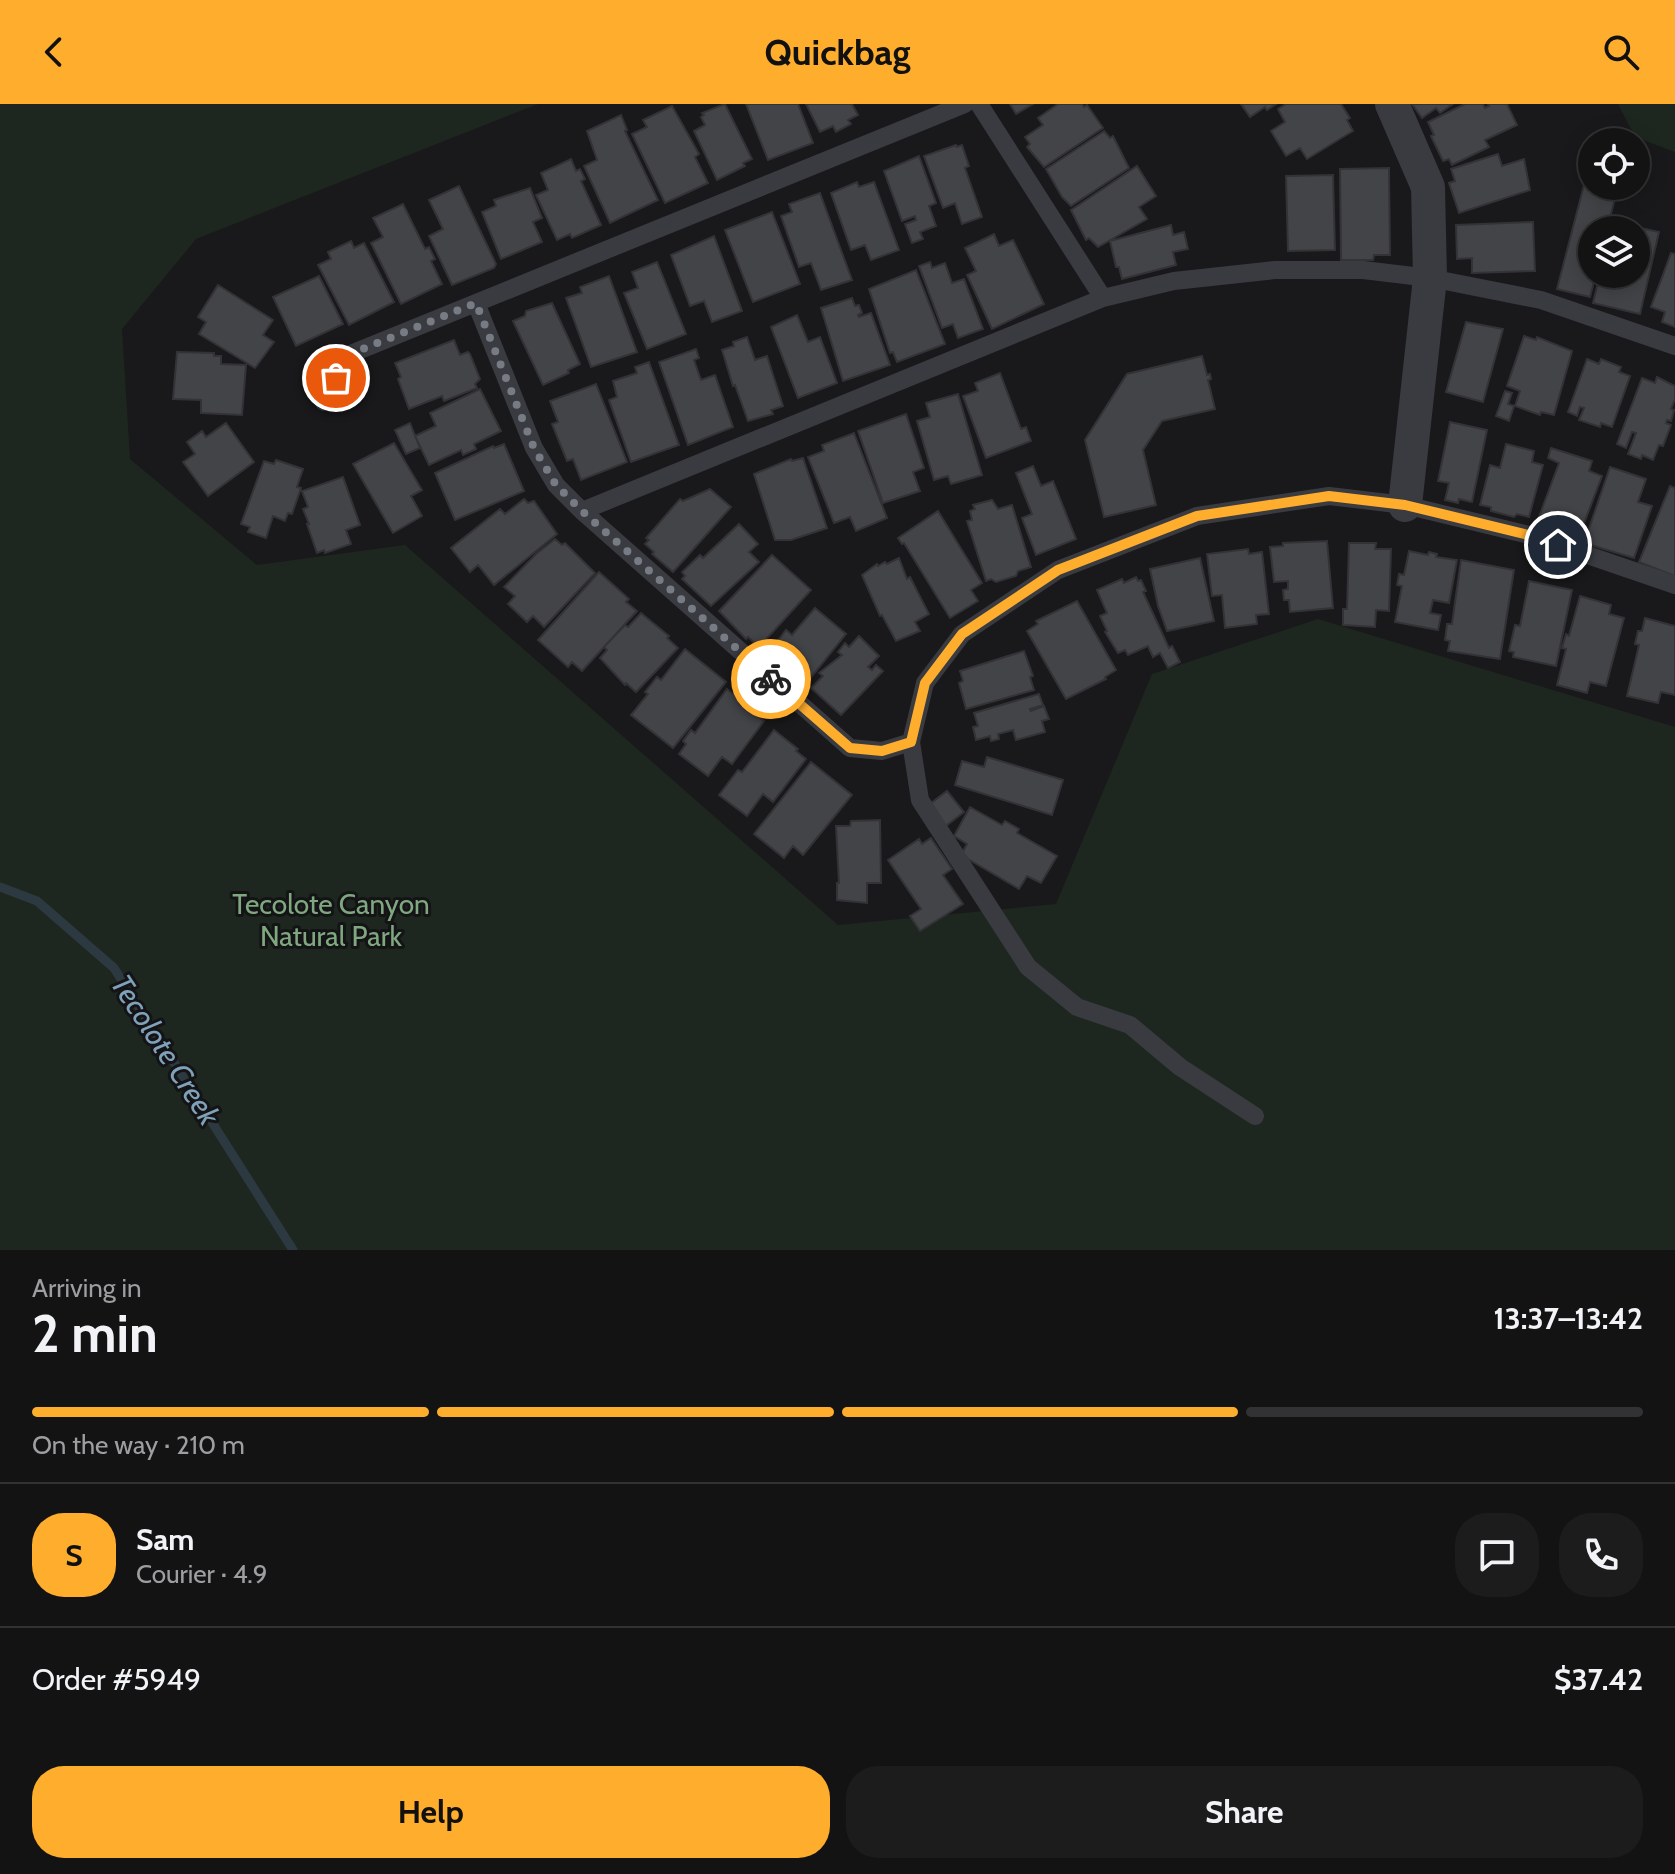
<!DOCTYPE html>
<html lang="en">
<head>
<meta charset="utf-8">
<style>
	:root { --surface:#131314; --page:#1c1c1d; --text:#f1f3f6; --muted:#9d9ea0; --line:#323234; --accent:#ffad2d }
	body { margin:0; font-family:Cabin,sans-serif; background:var(--page); color:var(--text); height:100vh; display:flex; flex-direction:column; font-size:30px; white-space:nowrap }
	* { box-sizing:border-box; margin:0 }
	p { font-size:26px; color:var(--muted) }
	.icon { flex:none; width:44px; height:44px; fill:none; stroke:currentColor; stroke-width:2; stroke-linecap:round; stroke-linejoin:round }
	.map { position:relative; height:1146px; overflow:hidden }
	.side { display:flex; flex-direction:column; background:var(--surface); flex:1 }
	.side>* { flex:none }
	.buttons { position:absolute; left:1578px; top:24px; display:grid; gap:16px }
	.buttons a { display:grid; place-items:center; width:72px; height:72px; border-radius:50%; background:var(--surface); box-shadow:0 4px 20px #0003,0 0 0 2px var(--line); font-size:40px }
	.pin { position:absolute; display:grid; place-items:center; width:68px; height:68px; color:#fff; margin:-34px; border:4px solid #fff; border-radius:50%; box-shadow:0 2px 8px #0007 }
	.courier { position:absolute; display:grid; place-items:center; width:80px; height:80px; margin:-40px; border:6px solid #ffad2d; border-radius:50%; background:#fff; color:#222; box-shadow:0 2px 10px #0007 }
	.overview em { font-style:normal; font-weight:800 }
	.overview div { display:flex; flex-direction:column-reverse }
	.overview { display:flex; align-items:center; justify-content:space-between; height:136px; padding:0 32px }
	h1 { font-size:52px; font-weight:800; line-height:60px }
	.bar { display:grid; grid-template-columns:repeat(4,1fr); gap:12px 8px; align-content:center; height:96px; padding:0 32px }
	.bar i { height:10px; border-radius:6px; background:var(--line) }
	.bar .on { background:var(--accent) }
	.bar p { grid-column:span 4 }
	.line { display:flex; align-items:center; gap:20px; padding:0 32px; border-top:2px solid var(--line) }
	.line div { flex:1 }
	.round { display:grid; place-items:center; flex:none; width:84px; height:84px; border-radius:32px; background:var(--page) }
	.cta { display:flex; gap:16px; margin-top:auto; padding:16px 32px }
	.cta a { flex:1; height:92px; border-radius:32px; background:var(--accent); color:#111; font-size:32px; font-weight:800; line-height:92px; text-align:center }
	.cta a+a { background:var(--page); color:var(--text) }
	header { display:flex; justify-content:space-between; align-items:center; height:104px; padding:0 32px; background:var(--accent); color:#111; font-size:36px; font-weight:800 }
	.map>svg:first-child { display:block }
	.green { fill:#1e271f }
	.lines { fill:none; stroke-linecap:round; stroke-linejoin:round }
	.stream { stroke:#2d3941; stroke-width:9 }
	.building { fill:#434448; stroke:#333337; stroke-width:2 }
	.lane { stroke:#393b41; stroke-width:18 }
	.street { stroke:#393b41; stroke-width:34 }
	.done { stroke:#777c84; stroke-width:8; stroke-dasharray:0 14.4 }
	.route { stroke:#ffad2d; stroke-width:10 }
	.labels { text-anchor:middle; stroke-width:6; stroke-linejoin:round; paint-order:stroke }
	.park-label { font-size:28px; fill:#80a880; stroke:#141416 }
	.water-label { font-size:30px; font-style:italic; fill:#7fa1b9; stroke:#141416 }
</style>
</head>
<body>
<header><svg class="icon" aria-label="back" viewBox="0 0 24 24"><path d="M15 5l-7 7 7 7"/></svg>Quickbag<svg class="icon" aria-label="search" viewBox="0 0 24 24"><circle cx="10" cy="10" r="6"/><path d="M15 15l6 6"/></svg></header>
<div class="map">
<svg width="1675" height="1146" viewBox="0 0 1675 1146">
	<rect width="100%" height="100%" fill="#19191b"/>
	<!-- green -->
	<path class="green" d="M0,0h538l-342,135 -74,90 8,130 127,106 148,-20 433,380 218,-21 96,-230 166,-55 357,108v523h-1675z
		M1618,0h57v48l-40,-15z"/>
	<g class="lines">
		<!-- stream -->
		<path class="stream" d="M0,783l37,14 77,67 179,282"/>
	</g>
	<!-- building -->
	<path class="building" d="M725,0l27,55 -9,4 2,3 -28,14 -23,-49 11,-6 -4,-8 3,-2 -2,-2z
		M746,0h52l15,39 -45,17z
		M806,0h46l6,11 -10,5 3,4 -15,8 -3,-6 -13,6z
		M1010,0h23l-17,10z
		M1058,0h24l2,3 3,-2 16,23 -59,39 -17,-20 3,-3 -5,-7 18,-12 -5,-7z
		M1241,0h35l-9,6 -2,-3 -15,10z
		M1286,0h55l9,14 -3,2 6,11 -46,28 -7,-11 -14,8 -15,-25 14,-9 -7,-13z
		M1412,0h41l-13,9 -4,-5 -14,10z
		M1465,0h18l2,4 4,-2 -1,-2h19l10,21 -32,15 4,7 -37,18 -3,-6 -6,2 -12,-25 3,-1 -6,-13z
		M672,2l27,48 -4,3 13,26 -43,20 -33,-69 15,-7 -4,-7z
		M621,11l6,15 -2,1 33,69 -48,23 -26,-57 13,-6 -10,-29z
		M1104,27l6,7 3,-2 16,32 -58,38 -9,-9 -16,-28z
		M956,41l1,2 5,-2 7,21 -4,2 17,49 -20,7 -7,-21 -12,5 -19,-52z
		M1498,50l4,12 22,-7 6,31 -71,23 -10,-30 6,-2 -4,-12z
		M919,52l17,47 -7,3 7,20 -16,6 3,7 -11,4 -7,-19 11,-4 -1,-4 -13,5 -18,-50z
		M571,55l5,12 4,-2 5,10 -4,2 20,44 -29,13 -2,-4 -13,6 -21,-45 12,-5 -7,-17z
		M1137,62l19,30 -17,11 8,12 -49,28 -9,-9 -3,2 -15,-30z
		M1389,64l1,87h-16l-1,5h-32l-1,-91z
		M1333,71l2,75 -47,1 -2,-75z
		M857,78l2,5 15,-5 25,68 -28,10 -6,-15 -14,5 -20,-57z
		M1584,81l32,9 -9,36h-15v44h4l-6,23 -33,-8z
		M459,82l37,78 -2,4 -42,17 -23,-49 14,-7 -14,-29z
		M530,84l12,30 -9,4 9,20 -41,17 -19,-47 14,-6 -2,-6z
		M820,89l32,87 -31,10 -10,-27 -12,4 -18,-51 11,-4 -3,-8z
		M403,100l22,45 4,-2 6,12 -4,2 11,23 -41,20 -30,-61 12,-6 -10,-19z
		M772,108l28,72 -47,18 -28,-72z
		M1533,118l2,49 -63,2v-15l-15,1 -1,-34z
		M1171,121l2,10 11,-3 4,17 -15,3 3,13 -54,14 -3,-12h-3l-6,-26z
		M1627,121l32,7 -19,82 -47,-11 7,-29h36v-44h-10z
		M994,130l5,12 14,-6 31,64 -52,25 -25,-54 9,-4 -11,-23z
		M714,132l28,75 -30,11 -8,-21 -14,5 -19,-51z
		M351,137l3,7 10,-5 30,59 -45,23 -31,-60 13,-6 -3,-7z
		M1671,149l4,1v73l-13,-5 3,-10 -14,-5z
		M657,158l29,72 -39,15 -23,-56 14,-5 -6,-16z
		M930,158l2,6 13,-5 7,20 12,-4 19,50 -25,9 -5,-14 -11,4 -23,-62z
		M916,166l29,74 -48,18 -4,-10 -3,1 -21,-64z
		M319,172l24,48 -47,22 -23,-49z
		M609,172l28,76 -46,15 -25,-69 16,-5 -2,-6z
		M218,181l55,35 -10,15 11,7 -19,26 -56,-34 7,-12 -8,-5z
		M852,194l3,8 4,-1 3,8 -4,2 1,2 12,-4 19,52 -47,16 -22,-73z
		M552,199l28,61 -12,6 1,3 -26,12 -30,-64 12,-5 1,-5z
		M797,211l11,27 12,-5 17,46 -39,15 -27,-71z
		M1466,218l37,7 -20,73 -37,-10z
		M1524,232l12,4 1,-3 35,14 -18,64 -13,-3 -1,3 -25,-9 5,-15 -13,-5z
		M747,233l8,23 12,-4 16,50 -12,4 2,4 -25,7 -13,-36 -2,1 -11,-36 12,-4 -1,-4z
		M454,236l6,15 8,-3 2,2 10,25 -5,5 2,4 -33,13 -2,-5 -33,13 -11,-30 3,-2 -6,-14z
		M696,245l3,9 -5,2 7,20 14,-5 18,52 -45,18 -29,-83z
		M177,248l37,1v3h7v8l25,1 -4,50 -41,-2v-13l-28,-1z
		M1202,252l5,19 3,-1 1,5 -3,1 7,29 -53,12 -19,29 13,55 -52,12 -19,-77 42,-66z
		M1587,255l12,5 2,-5 20,8 -2,5 11,4 -18,51 -11,-4 -1,4 -21,-7 5,-12 -4,-1 -3,9 -9,-4z
		M649,258l30,83 -48,17 -22,-62 8,-3 -4,-16 24,-8 -2,-6z
		M1000,269l21,56 5,-2 5,14 -45,17 -23,-62 15,-5 -3,-8z
		M1657,273l18,9v13l-4,10 3,1 -3,11 -4,-1 -1,3 5,2 -8,21 -4,-1 -6,15 -11,-5 -1,4 -13,-5 8,-21 -4,-1 -6,16 -9,-4 25,-66 13,5z
		M596,280l31,78 -46,18 -8,-21 -6,2 -15,-37 6,-2 -8,-21z
		M480,285l21,42 -27,13 2,5 -13,6 -2,-5 -32,15 -14,-29 21,-10 -6,-13z
		M1505,287l7,2 -4,11 6,2 -5,15 -13,-5z
		M958,290l24,81 -31,9 -3,-8 -14,4 -17,-59 13,-4 -4,-14z
		M906,310l18,54 -11,4 7,19 -37,12 -25,-72z
		M1450,318l37,8 -15,72 -13,-3 -1,4 -13,-3 4,-17 -11,-2z
		M226,319l28,39 -46,34 -25,-34 12,-8 -8,-12 15,-11 4,6z
		M410,319l10,25 -14,6 -11,-24z
		M854,329l33,85 -31,13 -6,-14 -16,6 -26,-66 16,-6 -2,-6z
		M394,339l28,47 -11,6 11,20 -29,17 -40,-69z
		M504,340l20,47 -69,29 -20,-47 58,-27 1,2z
		M1506,340l28,7 -2,11 11,3 -14,52 -12,-3 -3,3 -23,-6v-4l-11,-2 10,-40 10,3z
		M1551,344l41,13 -3,10 13,5 -24,63 -42,-14 23,-62 -11,-5z
		M803,354l24,70 -36,12h-16l-21,-66 37,-15 1,2z
		M276,356l27,9 -6,18 4,1 -9,26 -4,-1 -3,8 -12,-5 -7,22 -18,-6 2,-5 -9,-3 23,-63 10,3z
		M1033,362l8,20 12,-5 23,58 -40,16 -14,-37 10,-4 -16,-41z
		M1610,363l36,12 -8,23 14,4 -18,52 -50,-15z
		M343,373l17,48 -14,5 5,14 -26,9 -1,-3 -7,3 -10,-29h2l-6,-15 5,-2 -6,-16z
		M1670,382l5,2v88l-36,-14z
		M710,385l21,18 -58,65 -21,-18 2,-2 -9,-8 4,-4 -3,-2 34,-39 3,2z
		M524,395l4,4 6,-2 23,33 -63,51 -16,-20 -8,7 -19,-24 49,-39 5,5z
		M992,396l6,9 14,-4 19,62 -13,4 -2,5 -20,6 -5,-3 -5,2 -19,-60 5,-1 -2,-9 5,-2 -2,-4z
		M938,407l44,72 -11,7 7,11 -28,17 -46,-75 -2,1 -4,-6z
		M739,420l19,20 -9,8 10,10 -48,44 -29,-27 3,-3 -3,-4 18,-17 3,3z
		M555,435l7,6 3,-2 30,30 -51,54 -11,-11 -6,6 -19,-18 7,-8 -11,-9 32,-33z
		M1327,437l6,67 -43,4 -1,-12h-5l-1,-10 5,-1v-8l-14,1 -4,-35 13,-1v-3z
		M1349,439h27l-1,6h16l-2,62 -13,-1 -1,17 -32,-2v-16h4z
		M1248,445l1,5 13,-2 7,62 -13,1 1,9 -32,4 -3,-33 -10,1 -5,-42z
		M1409,447l19,4 1,-3 8,2 -1,3 21,3 -8,43 -16,-3 -3,13 11,2 -3,15 -43,-8 7,-36 -5,-1 2,-11 5,1z
		M772,451l39,35 -52,57 -11,-10 -2,2 -27,-28z
		M899,454l8,21 3,-2 19,37 -14,8 5,9 -24,10 -14,-26 -2,1 -18,-41 15,-11 1,2 7,-4 2,2z
		M1200,454l14,63 -47,10 -9,-25 -8,-37z
		M1461,456l53,10 -14,89 -52,-8 2,-10 -5,-1 2,-16h5z
		M599,468l30,27 -3,3 11,9 -55,60 -10,-9 -4,5 -30,-27z
		M1136,473l2,4 3,-1 5,11 -3,1 26,56 3,-2 8,16 -12,6 -8,-15 -7,4 -5,-11 -20,9 -3,-5 -7,3 -13,-21 2,-1 -7,-15 7,-3 -10,-23 25,-11 2,4z
		M1529,477l43,9 -16,76 -43,-9 1,-5 -5,-1 6,-26 5,1z
		M1580,492l31,9 -2,9 15,4 -18,68 -16,-4 -3,11 -30,-8 9,-36 -4,-1 4,-14 3,2z
		M1077,497l39,69 -11,7 1,2 -40,20 -39,-68 11,-7 -2,-3z
		M815,504l31,26 -41,51 -33,-24 1,-2 -6,-4 19,-25 6,5z
		M641,509l28,23 -2,2 11,10 -42,44 -10,-9 -1,2 -25,-27 7,-8 -3,-3 21,-22 3,2z
		M1645,514l30,8v69l-14,-3 -3,11 -31,-7 12,-51 -4,-1 3,-13h4z
		M859,532l20,20 -11,11 4,3 4,-5 7,6 -42,44 -30,-27 12,-12 -4,-3 23,-18 -4,-3 7,-9 4,4z
		M685,545l41,33 -53,66 -42,-33 17,-21 -3,-2 12,-15 4,3z
		M1024,547l9,25 -3,1 4,13 -68,19 -7,-26 4,-2 -3,-10z
		M727,585l28,21 -2,3 11,8 -32,43 -10,-7 -14,19 -29,-22 7,-10 -3,-3 8,-11 4,3z
		M1039,590l4,11 -13,4 1,2 13,-5 5,13 -7,2 3,11 -29,8 -3,-10 -15,4 1,5 -8,2 -1,-5 -14,4 -3,-13 5,-1 -4,-13z
		M774,626l24,19 -2,2 10,8 -33,43 -10,-8 -16,22 -28,-21 19,-25 4,2z
		M987,653l76,23 -11,35 -97,-30 7,-24 22,6z
		M811,658l41,33 -49,60 -10,-9 -9,12 -30,-24z
		M947,687l17,21 -21,16 -17,-21z
		M970,703l32,18 3,-4 14,8 -2,4 40,23 -16,27 -14,-7 -8,13 -58,-34 6,-11 -13,-8z
		M880,716l1,63h-14v20l-30,-3v-17h2l-3,-57h14l1,-5z
		M931,734l21,31 -9,6 20,29 -43,27 -10,-15 11,-7 -33,-49 31,-21 3,5z"/>
	<g class="lines">
		<!-- lane -->
		<path class="lane" d="M979,0l124,194
			M476,199l58,145 22,37 26,26 268,237 32,3 29,-9 14,-59 37,-49 96,-64 139,-54 132,-20 76,9 124,30 146,50
			M324,298l24,-47 617,-251
			M582,407l521,-213 71,-17 101,-11h88l67,8 111,22 134,46
			M911,638l9,58 108,167 49,40 53,18 50,42 75,49"/>
		<!-- street -->
		<path class="street" d="M1392,0l36,83 2,91 -25,227"/>
	</g>
	<g class="lines">
		<!-- done -->
		<path class="done" d="M336,274l12,-23 128,-52 58,145 22,37 26,26 189,168"/>
		<!-- route -->
		<path class="route" d="M771,575l79,69 32,3 29,-9 14,-59 37,-49 96,-64 139,-54 132,-20 76,9 124,30 29,10"/>
	</g>
	<g class="labels">
		<!-- park labels -->
		<g class="park-label">
			<text x="331" y="810">Tecolote Canyon<tspan x="331" dy="32">Natural Park</tspan></text>
		</g>
		<!-- water labels -->
		<g class="water-label">
			<text transform="translate(165 946) rotate(57)" y="10">Tecolote Creek</text>
		</g>
	</g>
</svg>
<div class="buttons">
<a><svg class="icon" aria-label="locate" viewBox="0 0 24 24"><circle cx="12" cy="12" r="6"/><path d="M12 2v4M12 18v4M2 12h4M18 12h4"/></svg></a>
<a><svg class="icon" aria-label="layers" viewBox="0 0 24 24"><path d="M12 4l9 5-9 5-9-5zM3 14l9 5 9-5"/></svg></a>
</div>
<div class="pin" style="left:336px;top:274px;background:#ea580c"><svg class="icon" aria-label="bag" viewBox="0 0 24 24"><path d="M5 8h14l-1 12H6zM9 8a3 3 0 0 1 6 0"/></svg></div>
<div class="pin" style="left:1558px;top:441px;background:#1f2937"><svg class="icon" aria-label="home" viewBox="0 0 24 24"><path d="M3 11l9-7 9 7M6 9v11h12V9"/></svg></div>
<div class="courier" style="left:771px;top:575px"><svg class="icon" aria-label="bike" viewBox="0 0 24 24"><circle cx="6" cy="16" r="4"/><circle cx="18" cy="16" r="4"/><path d="M6 16l4-8h5l3 8M10 8l3 8H6M13 5h3"/></svg></div>
</div>
<section class="side">
<div class="overview"><div><h1>2 min</h1><p>Arriving in</p></div><em>13:37–13:42</em></div>
<div class="bar"><i class="on"></i><i class="on"></i><i class="on"></i><i></i><p>On the way · 210 m</p></div>
<div class="line" style="height:144px"><b class="round" style="background:var(--accent);color:#111">S</b><div><b>Sam</b><p>Courier · 4.9</p></div><a class="round"><svg class="icon" aria-label="chat" viewBox="0 0 24 24"><path d="M4 5h16v11H9l-5 4z"/></svg></a><a class="round"><svg class="icon" aria-label="phone" viewBox="0 0 24 24"><path d="M5 4h4l2 5-3 2q2 4 5 5l2-3 5 2v4C11 20 4 13 5 4z"/></svg></a></div>
<div class="line" style="height:104px"><div>Order #5949</div><b>$37.42</b></div>
<div class="cta"><a>Help</a><a>Share</a></div>
</section>
</body>
</html>
